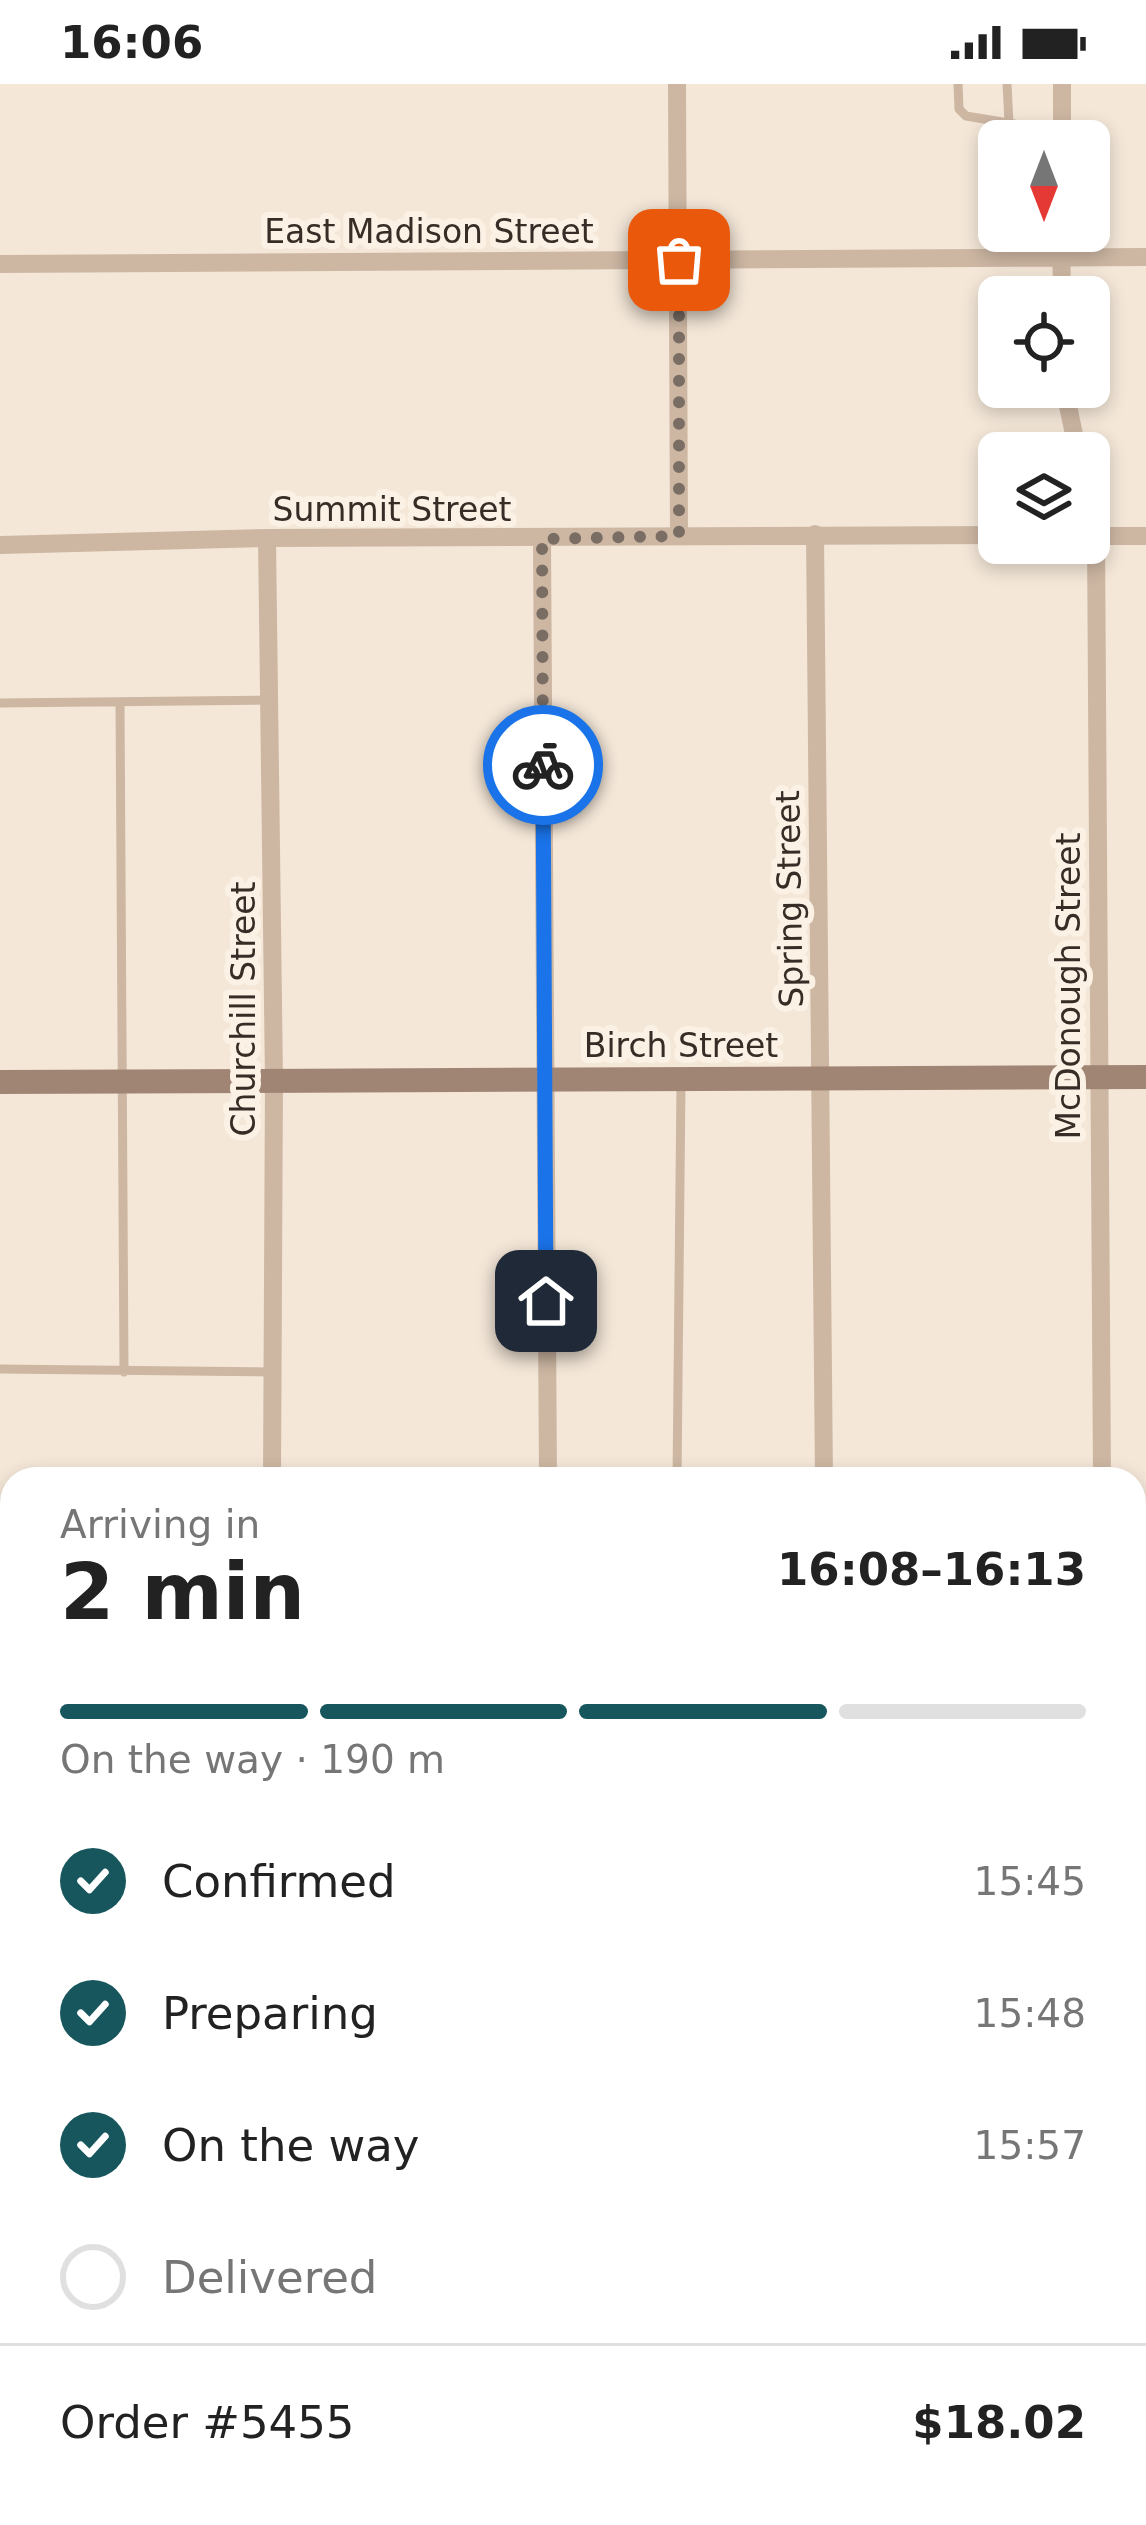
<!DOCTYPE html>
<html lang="en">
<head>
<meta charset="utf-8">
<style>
	:root { --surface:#fff; --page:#f2f2f2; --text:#222; --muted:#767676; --line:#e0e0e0; --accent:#17565d }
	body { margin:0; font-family:"DejaVu Sans",sans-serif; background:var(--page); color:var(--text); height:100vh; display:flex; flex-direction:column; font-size:45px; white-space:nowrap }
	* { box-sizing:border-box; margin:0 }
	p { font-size:39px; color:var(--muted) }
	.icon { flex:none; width:66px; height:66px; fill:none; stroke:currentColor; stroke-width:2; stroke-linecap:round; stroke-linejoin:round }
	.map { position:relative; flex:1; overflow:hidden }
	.side { position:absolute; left:0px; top:1383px; width:1146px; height:1059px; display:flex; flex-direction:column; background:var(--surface); border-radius:36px 36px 0 0; box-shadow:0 6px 18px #0003 }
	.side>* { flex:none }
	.needle { width:78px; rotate:180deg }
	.controls { position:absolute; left:978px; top:36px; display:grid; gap:24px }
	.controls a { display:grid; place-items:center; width:132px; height:132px; border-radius:18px; background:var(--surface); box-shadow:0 6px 18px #0003; font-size:60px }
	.pin { position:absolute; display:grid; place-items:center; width:102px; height:102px; color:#fff; margin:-51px; border-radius:24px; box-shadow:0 6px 18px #0006 }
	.courier { position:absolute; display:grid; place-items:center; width:120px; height:120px; margin:-60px; border:9px solid #1a73e8; border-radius:50%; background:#fff; color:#222; box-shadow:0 3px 15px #0007 }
	.head em { font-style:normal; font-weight:600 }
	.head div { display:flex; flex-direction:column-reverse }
	.head { display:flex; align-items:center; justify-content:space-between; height:204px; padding:0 60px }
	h1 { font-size:78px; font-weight:600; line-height:90px }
	.bar { display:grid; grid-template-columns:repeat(4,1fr); gap:18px 12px; align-content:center; height:144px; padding:0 60px }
	.bar i { height:15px; border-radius:9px; background:var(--line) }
	.bar .selected { background:var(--accent) }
	.bar p { grid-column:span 4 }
	.line { display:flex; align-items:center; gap:30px; padding:0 60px; border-top:3px solid var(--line) }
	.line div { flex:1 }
	ol { padding:0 60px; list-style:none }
	li { display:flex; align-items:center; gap:36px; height:132px }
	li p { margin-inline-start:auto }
	li .icon { padding:12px; border-radius:50%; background:var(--accent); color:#fff; stroke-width:4 }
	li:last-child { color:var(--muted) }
	li i { width:66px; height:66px; border:6px solid var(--line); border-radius:50% }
	.status { display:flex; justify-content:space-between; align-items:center; height:84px; padding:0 60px; background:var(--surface); direction:ltr }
	.status svg { height:33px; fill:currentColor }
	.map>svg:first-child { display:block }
	.green { fill:#b4c497 }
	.water { fill:#74afb4 }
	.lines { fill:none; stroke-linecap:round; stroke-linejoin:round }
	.path { stroke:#b9a18d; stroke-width:3; stroke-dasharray:6 6; stroke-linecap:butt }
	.lane { stroke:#cdb7a3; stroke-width:9 }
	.street { stroke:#cdb7a3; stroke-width:18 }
	.secondary { stroke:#a18574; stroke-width:24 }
	.rail-casing { stroke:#372c26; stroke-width:10 }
	.rail { stroke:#fbf1e5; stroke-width:6; stroke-dasharray:18; stroke-linecap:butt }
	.done { stroke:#796d64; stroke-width:12; stroke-dasharray:0 21.6 }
	.route { stroke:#1a73e8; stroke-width:15 }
	.labels { text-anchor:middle; stroke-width:12; stroke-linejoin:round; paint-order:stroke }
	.street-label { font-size:33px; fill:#372c26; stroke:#fbf1e5 }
</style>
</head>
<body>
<div class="status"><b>16:06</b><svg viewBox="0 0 49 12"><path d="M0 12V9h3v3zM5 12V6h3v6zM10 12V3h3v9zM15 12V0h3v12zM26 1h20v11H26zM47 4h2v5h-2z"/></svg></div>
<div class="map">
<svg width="1146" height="2441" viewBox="0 0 1146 2441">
	<rect width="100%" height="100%" fill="#f4e7d8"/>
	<!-- green -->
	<path class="green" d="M12,1437v683l-12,4v-686z
		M1146,1804v309l-12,4v-309z
		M12,2174v132l-12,1v-129z"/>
	<!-- water -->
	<path class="water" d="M1146,2113v328h-1146v-134l12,-1v124h1122v-313z"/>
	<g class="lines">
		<!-- path -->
		<path class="path" d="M7,1445l5,256
			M0,1855l12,-4
			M1134,1983l12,-3
			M7,2170l5,1"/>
		<!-- lane -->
		<path class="lane" d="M958,0l1,25 7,7 96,16
			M1007,0l2,39
			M120,618l4,670
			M0,619l270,-3
			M0,1285l272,3
			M677,1395l4,-396
			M1134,1831l12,-4"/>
		<!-- street -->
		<path class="street" d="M677,0l2,452
			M1062,57v-57
			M1061,147l1,66
			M0,180l1146,-7
			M1064,303l14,66
			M1089,409l7,43 6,943
			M815,450l9,945
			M1089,452h57
			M267,454l7,543 -2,398
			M542,455l6,940
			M0,461l267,-7 732,-3
			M1134,1425h12
			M0,1426l12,-1
			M0,2099l12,3"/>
		<!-- secondary -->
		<path class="secondary" d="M0,998l1146,-5"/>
		<defs>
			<path id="rail" d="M1134,1790l12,-4
				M0,2156l12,-4"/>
		</defs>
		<!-- rail casing -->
		<use href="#rail" class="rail-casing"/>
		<!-- rail -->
		<use href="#rail" class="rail"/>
	</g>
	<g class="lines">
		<!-- done -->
		<path class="done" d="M543,681l-1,-226 137,-3v-276"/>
		<!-- route -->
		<path class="route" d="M543,681l3,536"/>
	</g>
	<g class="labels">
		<!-- street labels -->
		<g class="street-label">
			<text x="429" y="159">East Madison Street</text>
			<text x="392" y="437">Summit Street</text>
			<text transform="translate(789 815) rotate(-91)" y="12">Spring Street</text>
			<text transform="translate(1068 902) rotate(-90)" y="12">McDonough Street</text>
			<text transform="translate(243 925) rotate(-90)" y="12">Churchill Street</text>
			<text x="681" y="973">Birch Street</text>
		</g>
	</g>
</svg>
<div class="controls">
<a><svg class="needle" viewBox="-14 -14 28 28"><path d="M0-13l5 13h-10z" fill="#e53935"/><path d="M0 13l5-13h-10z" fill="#767676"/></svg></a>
<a><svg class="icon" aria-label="locate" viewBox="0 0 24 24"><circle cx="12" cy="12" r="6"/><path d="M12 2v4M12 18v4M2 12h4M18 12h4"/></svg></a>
<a><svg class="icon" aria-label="layers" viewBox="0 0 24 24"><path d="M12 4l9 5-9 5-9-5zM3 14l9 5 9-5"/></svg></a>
</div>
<div class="pin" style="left:679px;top:176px;background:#ea580c"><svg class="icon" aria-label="bag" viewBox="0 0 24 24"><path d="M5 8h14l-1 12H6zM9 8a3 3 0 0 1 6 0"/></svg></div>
<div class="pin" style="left:546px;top:1217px;background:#1f2937"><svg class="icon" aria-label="home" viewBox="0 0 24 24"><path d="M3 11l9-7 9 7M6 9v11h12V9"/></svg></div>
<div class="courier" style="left:543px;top:681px"><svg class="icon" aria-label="bike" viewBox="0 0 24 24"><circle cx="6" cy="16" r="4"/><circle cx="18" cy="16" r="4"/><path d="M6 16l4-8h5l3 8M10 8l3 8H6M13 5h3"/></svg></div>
<section class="side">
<div class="head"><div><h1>2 min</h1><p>Arriving in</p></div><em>16:08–16:13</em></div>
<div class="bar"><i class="selected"></i><i class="selected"></i><i class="selected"></i><i></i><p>On the way · 190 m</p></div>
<ol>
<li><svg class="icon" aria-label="check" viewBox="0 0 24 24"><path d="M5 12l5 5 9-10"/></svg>Confirmed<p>15:45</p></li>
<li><svg class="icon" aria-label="check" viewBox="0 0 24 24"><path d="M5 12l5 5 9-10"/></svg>Preparing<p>15:48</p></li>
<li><svg class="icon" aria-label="check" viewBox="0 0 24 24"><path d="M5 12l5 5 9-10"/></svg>On the way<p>15:57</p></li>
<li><i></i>Delivered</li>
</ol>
<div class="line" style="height:156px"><div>Order #5455</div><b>$18.02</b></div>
</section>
</div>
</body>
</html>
